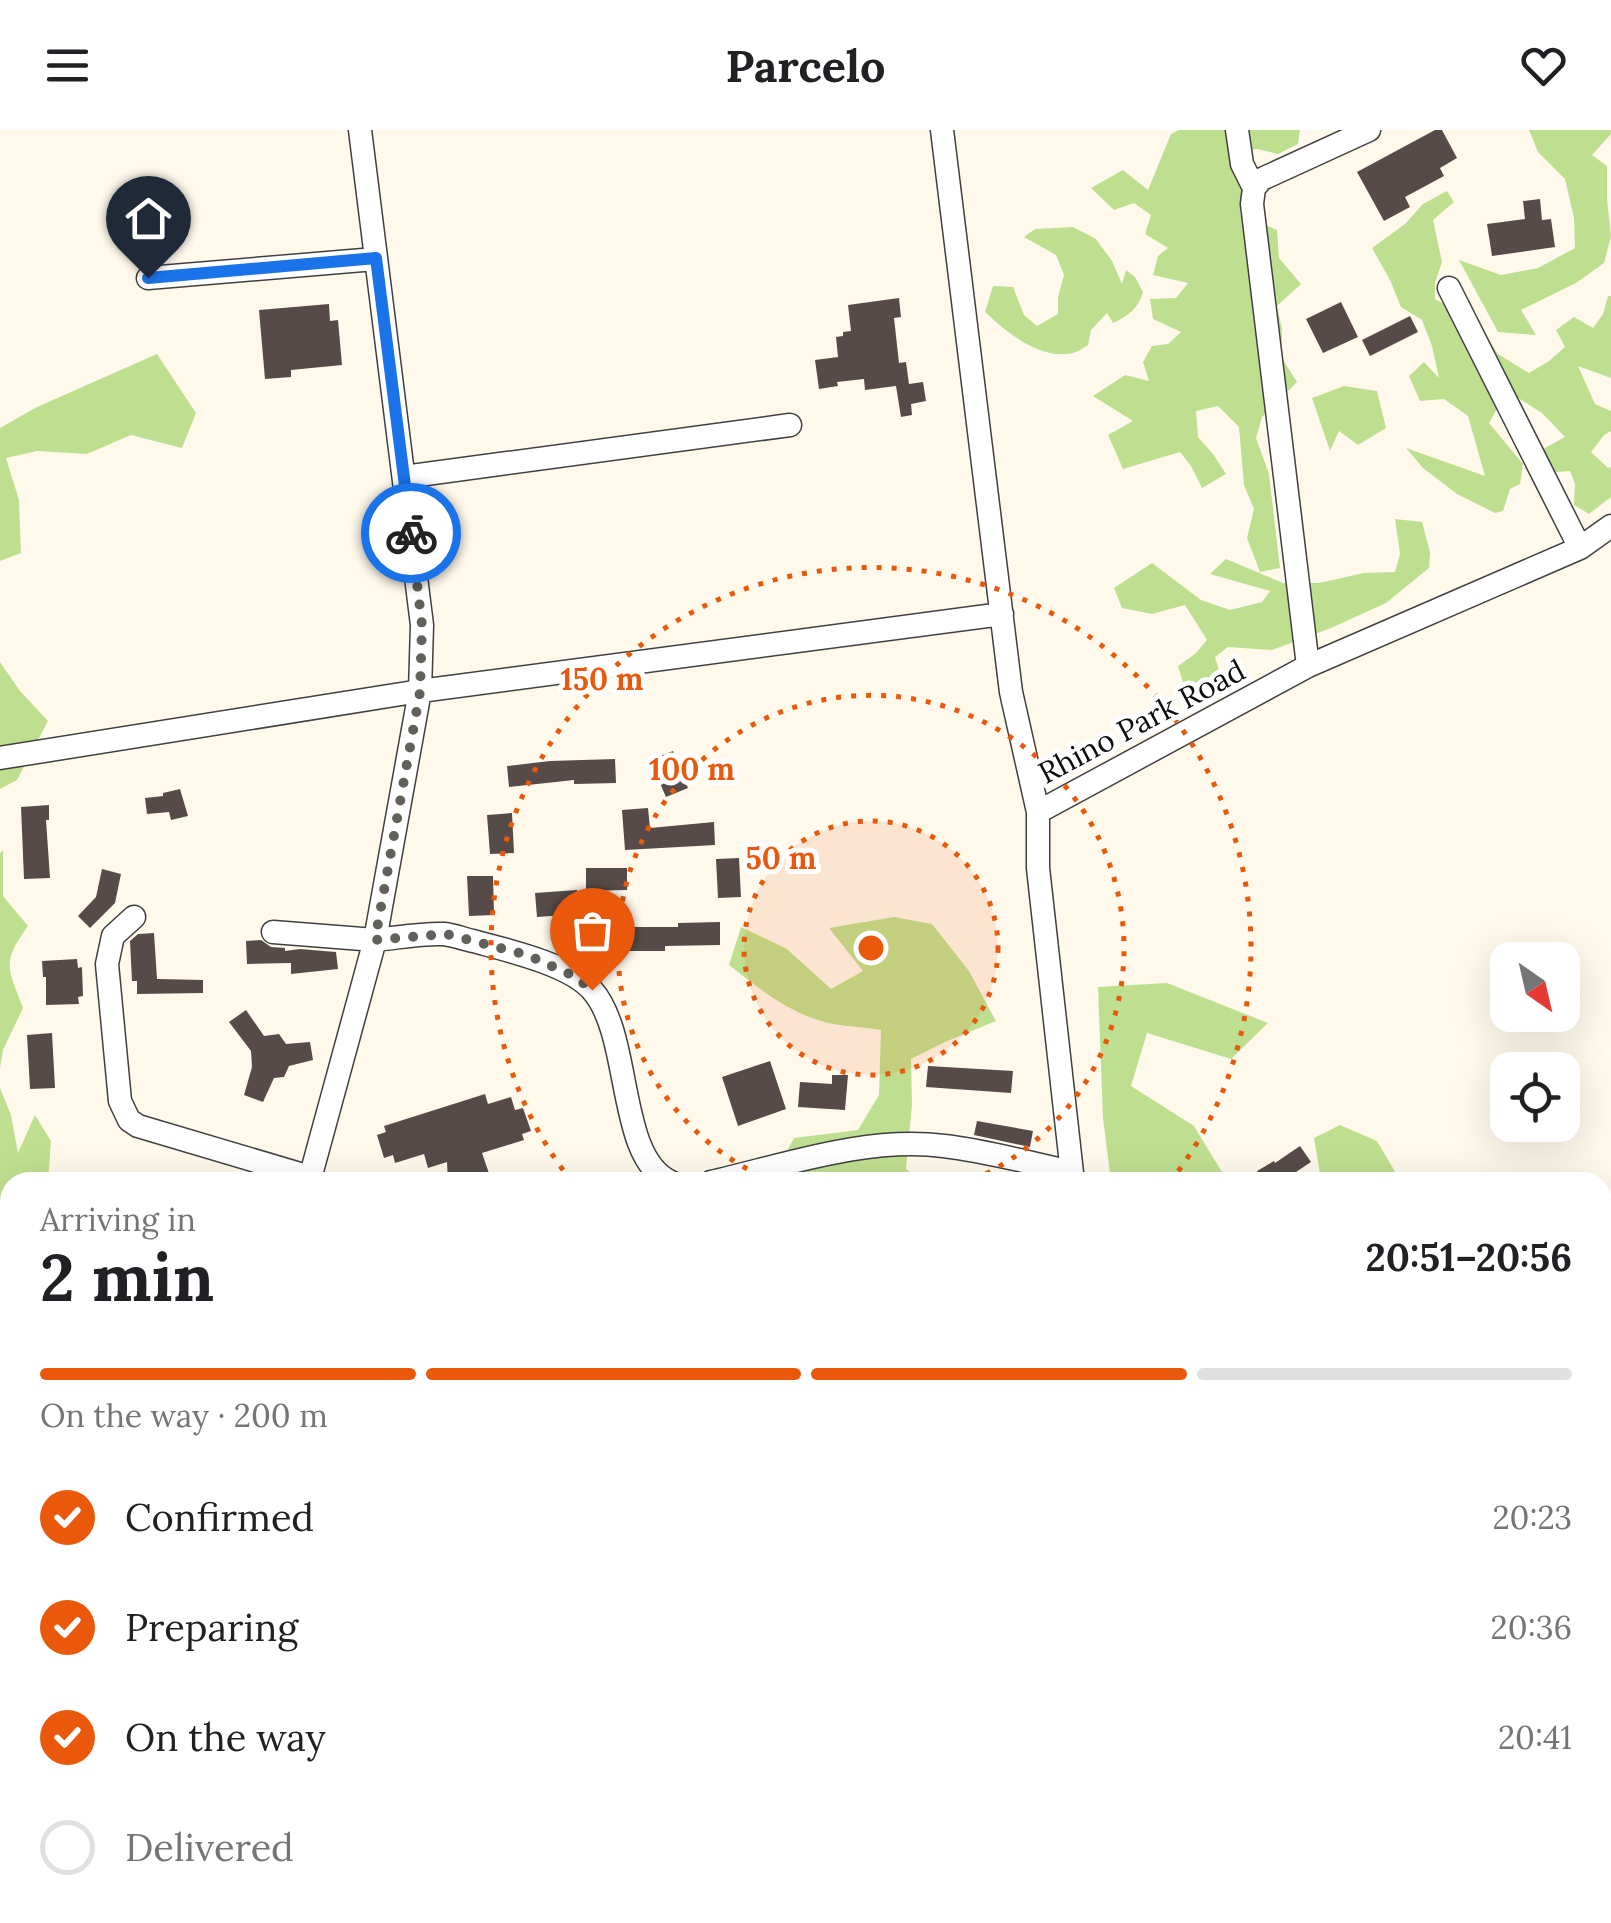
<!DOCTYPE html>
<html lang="en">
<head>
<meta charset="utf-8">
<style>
	:root { --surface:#fff; --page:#f6f6f6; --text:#202124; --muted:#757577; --line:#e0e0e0; --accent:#ea580c }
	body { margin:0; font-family:Lora,serif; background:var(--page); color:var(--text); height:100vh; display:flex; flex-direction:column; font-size:38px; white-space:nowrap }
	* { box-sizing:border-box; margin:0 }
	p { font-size:32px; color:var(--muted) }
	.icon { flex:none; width:55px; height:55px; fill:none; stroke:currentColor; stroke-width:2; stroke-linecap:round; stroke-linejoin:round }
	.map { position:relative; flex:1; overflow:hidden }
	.details { position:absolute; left:0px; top:1042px; width:1612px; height:752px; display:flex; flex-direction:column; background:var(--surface); border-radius:30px 30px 0 0; box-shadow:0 10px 40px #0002 }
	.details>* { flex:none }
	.needle { width:65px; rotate:146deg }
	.controls { position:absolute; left:1490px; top:812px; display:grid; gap:20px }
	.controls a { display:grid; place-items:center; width:90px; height:90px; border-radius:20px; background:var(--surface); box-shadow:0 10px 40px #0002; font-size:50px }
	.pin { position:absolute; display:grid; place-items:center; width:85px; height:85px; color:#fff; margin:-102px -42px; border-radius:50% 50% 50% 0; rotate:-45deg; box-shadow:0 0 10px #0007 }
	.pin .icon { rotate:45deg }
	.courier { position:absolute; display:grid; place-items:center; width:100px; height:100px; margin:-50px; border:8px solid #1a73e8; border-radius:50%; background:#fff; color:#222; box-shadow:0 2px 12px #0007 }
	.headline em { font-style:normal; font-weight:800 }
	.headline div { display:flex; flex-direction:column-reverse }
	.headline { display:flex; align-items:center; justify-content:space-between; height:170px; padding:0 40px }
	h1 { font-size:65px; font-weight:800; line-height:75px }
	.bar { display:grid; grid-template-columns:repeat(4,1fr); gap:15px 10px; align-content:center; height:120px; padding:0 40px }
	.bar i { height:12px; border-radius:8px; background:var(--line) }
	.bar .current { background:var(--accent) }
	.bar p { grid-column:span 4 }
	ol { padding:0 40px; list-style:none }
	li { display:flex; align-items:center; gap:30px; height:110px }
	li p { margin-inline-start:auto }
	li .icon { padding:10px; border-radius:50%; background:var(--accent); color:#fff; stroke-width:4 }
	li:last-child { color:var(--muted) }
	li i { width:55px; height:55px; border:5px solid var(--line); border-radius:50% }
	header { display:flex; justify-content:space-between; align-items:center; height:130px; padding:0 40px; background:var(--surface); font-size:45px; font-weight:800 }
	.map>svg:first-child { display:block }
	.forest { fill:#bfdf90 }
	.building { fill:#564b48 }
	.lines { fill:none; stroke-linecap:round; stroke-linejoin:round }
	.minor-casing { stroke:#404040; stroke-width:25 }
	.minor { stroke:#fff; stroke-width:22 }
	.done { stroke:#62605b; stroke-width:10; stroke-dasharray:0 18 }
	.route { stroke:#1a73e8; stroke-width:12 }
	.ring { fill:none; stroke:#e8590c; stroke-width:5; stroke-dasharray:5 10 }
	.labels { text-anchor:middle; stroke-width:10; stroke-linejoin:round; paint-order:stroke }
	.street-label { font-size:30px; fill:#0d0d0d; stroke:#fff }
	.centre { fill:#e8590c; stroke:#fff; stroke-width:5 }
	.ring-label { font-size:30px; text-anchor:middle; font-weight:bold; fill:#e8590c; stroke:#fff; stroke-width:10; stroke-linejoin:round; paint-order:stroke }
</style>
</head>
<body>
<header><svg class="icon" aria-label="menu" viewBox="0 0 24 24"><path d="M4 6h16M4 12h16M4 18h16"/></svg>Parcelo<svg class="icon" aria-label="heart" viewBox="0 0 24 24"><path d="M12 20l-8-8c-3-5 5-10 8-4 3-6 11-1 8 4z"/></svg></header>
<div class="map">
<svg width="1611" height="1793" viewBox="0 0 1611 1793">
	<rect width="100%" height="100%" fill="#fff9ec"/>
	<!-- forest -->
	<path class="forest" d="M1179,0h121l-2,14 -20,10 -21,-5 -27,4 12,36 -2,25 37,16 2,28 22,26 -24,22 5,23 -1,28 16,25 -35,35 -6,21 13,36 11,94 -20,4 -13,-34 7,-29 -10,-24 -5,-58 -21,-21 -22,5 2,26 15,17 13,20 -24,14 -11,-22 -11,-14 -57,17 -15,-34 25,-14 -40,-25 32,-21 24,6 -6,-19 9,-16 16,-2 13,-12 -28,-13 -3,-20 26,-1 12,-15 -35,-8 5,-19 10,-8 -23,-14 6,-19 -17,-12 -20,7 -23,-22 32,-18 25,20 23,-56z
		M1529,0h82v4l-19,21 15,11v33l4,37 -7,27 -28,20 -55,27 15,25 -38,-3 -39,-72 42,15 37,-7 37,-20 -1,-30 -9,-39 -27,-27z
		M1447,61l7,11 -21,18 9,42 -7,21v16l43,24 20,31 31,19 20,-12 16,-14 -9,-17 18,-13 19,11 10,-14 5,-18h3v82l-33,-12 17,38 16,7v20l-7,4 -13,17 17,16 3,-1v30l-22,17 -15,-9 1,-21 -5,-13 -15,1 -12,-23 22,-12 -23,-24 -27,-17 -17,11 -9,16 34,41 -3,20 -10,5 -7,22 -8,2 -38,-19 -34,-26 -17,-20 79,28 -17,-60 -24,-17 -24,2 -11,-25 15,-14 15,16 -7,-32 -10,-26 -21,-13 -11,-27 -18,-32 33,-24 18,-20z
		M1073,97l23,12 16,22 10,23 4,-14 9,7 8,15c-4,16 -15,24 -30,31l-6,-10 -16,17 -3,15c-5,3 -10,7 -15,8 -32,8 -67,-21 -88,-41l8,-26 20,1 11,28 13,11 21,-12v-17l6,-22 -8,-20 -32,-18 11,-8z
		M157,224l39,59 -14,35 -51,-13 -44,19 -50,-3 -31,7 13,42 2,53 -21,8v-133l37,-21z
		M1344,256l33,5 9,37 -28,17 -19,-14 -9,20 -18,-53z
		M1395,389l27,3 8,30 -1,16 -43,35 -55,25 -59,22 -44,-3 -13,10 8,27 -36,12 -9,-30 17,-12 12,-14 -22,-35 -33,9 -30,-6 -8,-20 38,-25 49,37 29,10 32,-8 8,-11 -60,-17 16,-15 57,24h36l45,-10 31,-1 5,-18z
		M0,532l20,29 28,30 -31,59 -17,9z
		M3,720v46l25,30c-27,37 -20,42 -5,82l-20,42 -3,18v-215z
		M894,787l38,7 37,47 27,50 -51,21 -34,17 1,45 -6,65 16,13h-64l-8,-5 -7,5h-73l24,-44 64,-8 21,-35 2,-65c-16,-3 -32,-3 -48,-6 -40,-8 -72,-34 -104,-59l12,-38 46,22 44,40 32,-18 -34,-43z
		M1167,853l101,40 -37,36 -84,-26 -16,53 63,40 34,56h-117l-8,-64 -5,-131z
		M0,958l11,27 7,38 17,-38 16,26 -3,41h-38v223l-10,-34z
		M1340,995l37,16 20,34 -1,7h-40l-12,-10 -24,2 -6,-36z
		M1603,1155l8,26v167l-8,5z
		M426,1785h371l1,8h-366l1,-4z
		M919,1785h223l1,8h-220z"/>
	<!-- building -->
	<path class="building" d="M1435,0h7l15,28 -17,10 4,8 -39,21 5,10 -26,14 -27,-49z
		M1540,69l2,21 9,-1 4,28 -63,9 -5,-32 38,-5 -2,-18z
		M899,168l2,19 -7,1 5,45 7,-1 3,22 14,-2 3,19 -15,3 1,11 -11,2 -5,-31 -31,4 -1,-11 -27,3 1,4 -19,3 -4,-29 23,-3 -2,-20 7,-1v-4l8,-1 -3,-26z
		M1341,172l17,35 -35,16 -17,-34z
		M329,174l1,17 8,-1 4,45 -51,5v7l-26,2 -6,-69z
		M1410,186l8,16 -48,24 -8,-16z
		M673,621l15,37 -22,9 -16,-37z
		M615,629l1,24 -42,1v-4l-65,7 -2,-21 43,-5z
		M180,659l8,27 -17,4 -2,-8 -22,2 -2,-16 18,-2v-3z
		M49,675v15h-3l4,58 -26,1 -3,-72z
		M648,678l2,20 64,-6 1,23 -90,5 -3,-40z
		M512,683l2,40 -24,1 -3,-39z
		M739,728l2,39 -23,1 -2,-39z
		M586,738h41v22l-41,1z
		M102,739l19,5 -6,29 -25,25 -12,-12 18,-19z
		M467,746h26l1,39 -25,1z
		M577,760l1,24 -41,3 -2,-24z
		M581,786h25v11h72v-4l42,-1v23l-55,1v5h-59v8h-25z
		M154,803l3,46 46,1v13l-66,1v-13h-5l-2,-40 8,-7z
		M261,810l10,7 14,1v3l15,-2 36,3 2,17 -47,5v-11l-44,1 -1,-23z
		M77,829l1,9 4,-1 1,29 -5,1 1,7 -33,1v-28h-3l-1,-16z
		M246,880l18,26 15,-2 7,10 24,-2 3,18 -24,6 -5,11 -10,1 -11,24 -19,-7 8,-28 -1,-16 -22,-29z
		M52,903l3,55 -25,1 -3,-54z
		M770,931l16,48 -48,17 -16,-49z
		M928,936l85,5 -2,22 -85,-6z
		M832,945h16l-3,35 -47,-3 2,-25 32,2z
		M485,964l3,10 23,-7 4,13 8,-2 8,23 -9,3 2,6 -42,13 10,29h-44l-1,-20 -19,6 -4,-14 -29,9 -2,-8 -9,3 -7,-23 9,-3 -2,-6z
		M977,991l56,10 -3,16 -56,-12z
		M1300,1016l11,16 -30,20h-17l-7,-11 17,-10 1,2z"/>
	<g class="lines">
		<defs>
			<path id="minor" d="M942,0l69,562 27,120v56l35,314
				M1237,0l5,34 12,24
				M148,148l227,-19
				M1449,158l131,260
				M404,347l386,-52
				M1308,536l-56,-462 2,-16 8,-9 107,-49
				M0,628l420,-67 582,-77
				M1038,682l270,-146 272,-118 31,-22
				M134,787l-21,19 -6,28 13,137 9,19 9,6 172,51
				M273,802l102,8 45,-249 2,-66 -62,-495
				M309,1052l66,-242c22,-2 46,-7 69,-6 9,1 20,5 29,7 33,9 96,23 119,49 41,46 24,168 79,192
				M711,1052c74,-17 156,-46 233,-36 43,5 86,17 128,26
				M1602,1635l4,12 -1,17 -3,2
				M1152,1785v8
				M241,1793l5,-8
				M1307,1793l19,-8"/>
		</defs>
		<!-- minor casing -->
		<use href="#minor" class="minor-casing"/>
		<!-- minor -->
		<use href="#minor" class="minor"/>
	</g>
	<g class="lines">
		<!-- done -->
		<path class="done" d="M411,403l11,92 -2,67 -45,248 71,-6 81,21 47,21 18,14"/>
		<!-- route -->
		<path class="route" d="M148,148l228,-20 35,275"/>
	</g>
	<!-- distance rings -->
	<circle cx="871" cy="818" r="127" fill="#e8590c" fill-opacity=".12"/>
	<g class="ring">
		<circle cx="871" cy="818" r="127"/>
		<path d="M774 1052A253 253 0 1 1 968 1052"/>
		<path d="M572 1052A380 380 0 1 1 1170 1052"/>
	</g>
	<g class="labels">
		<!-- street labels -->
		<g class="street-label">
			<text transform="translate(1142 592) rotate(-28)" y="10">Rhino Park Road</text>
		</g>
	</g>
	<circle cx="871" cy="818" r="15" class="centre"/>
	<g class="ring-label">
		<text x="602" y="560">150 m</text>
		<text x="692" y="650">100 m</text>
		<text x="781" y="739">50 m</text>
	</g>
</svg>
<div class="controls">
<a><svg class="needle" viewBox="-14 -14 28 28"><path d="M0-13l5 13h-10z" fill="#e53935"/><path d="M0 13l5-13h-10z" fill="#757577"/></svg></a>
<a><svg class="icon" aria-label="locate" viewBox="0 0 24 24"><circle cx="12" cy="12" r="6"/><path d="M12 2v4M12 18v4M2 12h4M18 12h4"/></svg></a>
</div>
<div class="pin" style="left:592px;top:860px;background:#ea580c"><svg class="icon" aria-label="bag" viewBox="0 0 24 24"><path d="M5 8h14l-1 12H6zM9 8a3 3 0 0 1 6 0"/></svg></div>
<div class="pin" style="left:148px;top:148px;background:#1f2937"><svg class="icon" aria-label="home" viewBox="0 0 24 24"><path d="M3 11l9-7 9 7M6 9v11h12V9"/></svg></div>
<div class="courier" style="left:411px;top:403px"><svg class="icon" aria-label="bike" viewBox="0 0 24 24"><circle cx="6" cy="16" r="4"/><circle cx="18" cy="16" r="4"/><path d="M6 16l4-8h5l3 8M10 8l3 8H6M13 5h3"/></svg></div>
<section class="details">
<div class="headline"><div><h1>2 min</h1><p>Arriving in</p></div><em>20:51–20:56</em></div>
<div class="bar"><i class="current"></i><i class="current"></i><i class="current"></i><i></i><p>On the way · 200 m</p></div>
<ol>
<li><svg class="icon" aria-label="check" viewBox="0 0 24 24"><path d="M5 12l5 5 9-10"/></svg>Confirmed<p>20:23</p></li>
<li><svg class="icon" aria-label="check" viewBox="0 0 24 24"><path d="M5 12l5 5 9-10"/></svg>Preparing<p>20:36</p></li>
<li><svg class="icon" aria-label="check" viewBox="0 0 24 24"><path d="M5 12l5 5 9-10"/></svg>On the way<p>20:41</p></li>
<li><i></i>Delivered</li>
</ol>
</section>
</div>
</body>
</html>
